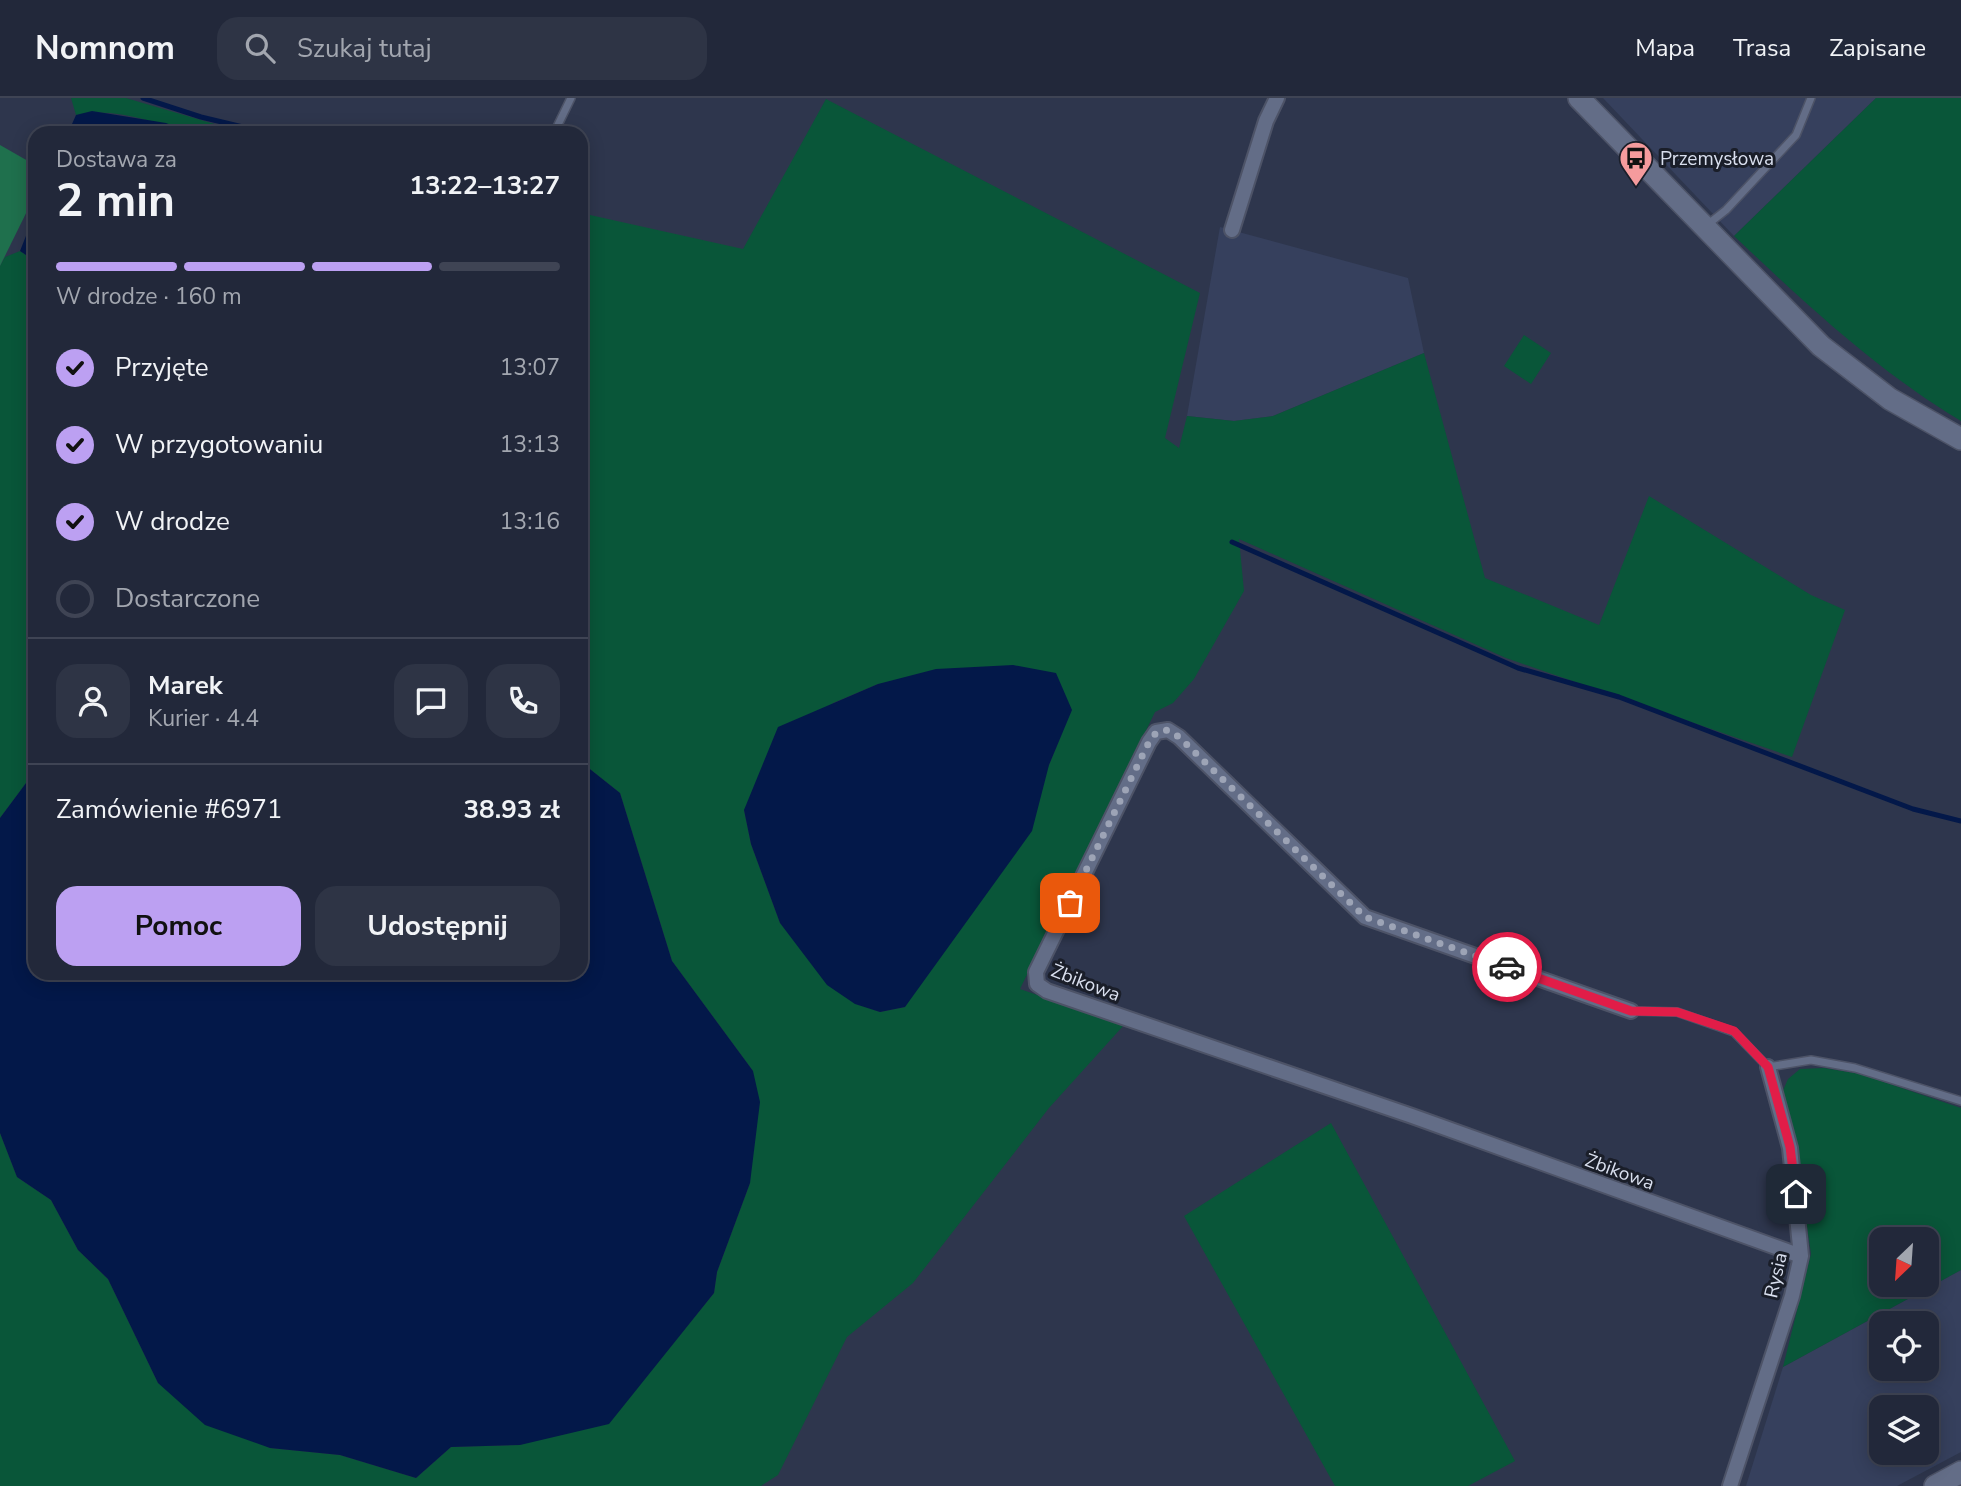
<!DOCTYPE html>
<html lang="pl">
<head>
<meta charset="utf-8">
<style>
	:root { --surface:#22283a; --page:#2e3445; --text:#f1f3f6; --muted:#a2a6af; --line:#3f4454; --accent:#bca0f2 }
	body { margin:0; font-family:"Nunito Sans",sans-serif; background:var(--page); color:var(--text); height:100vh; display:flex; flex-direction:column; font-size:26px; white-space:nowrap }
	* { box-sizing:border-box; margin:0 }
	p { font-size:23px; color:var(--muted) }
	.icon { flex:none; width:38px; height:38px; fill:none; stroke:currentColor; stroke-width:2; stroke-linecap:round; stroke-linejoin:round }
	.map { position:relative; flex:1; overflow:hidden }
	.sheet { position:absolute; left:28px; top:28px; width:560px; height:854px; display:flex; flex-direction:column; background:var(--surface); border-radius:21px; box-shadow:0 4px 18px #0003,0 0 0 2px var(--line) }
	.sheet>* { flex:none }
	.needle { width:46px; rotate:205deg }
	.fabs { position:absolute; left:1869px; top:1129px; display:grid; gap:14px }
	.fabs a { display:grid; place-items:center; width:70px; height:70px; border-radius:14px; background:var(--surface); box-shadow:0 4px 18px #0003,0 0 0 2px var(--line); font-size:35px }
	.pin { position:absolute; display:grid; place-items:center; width:60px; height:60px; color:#fff; margin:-30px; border-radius:14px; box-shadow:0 4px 10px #0006 }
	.courier { position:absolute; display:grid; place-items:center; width:70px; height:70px; margin:-35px; border:5px solid #e11d48; border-radius:50%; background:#fff; color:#222; box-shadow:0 2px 9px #0007 }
	.head em { font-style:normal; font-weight:700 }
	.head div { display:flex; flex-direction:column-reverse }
	.head { display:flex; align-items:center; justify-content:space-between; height:119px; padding:0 28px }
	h1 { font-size:46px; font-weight:700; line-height:52px }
	.bar { display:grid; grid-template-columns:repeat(4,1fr); gap:10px 7px; align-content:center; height:84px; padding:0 28px }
	.bar i { height:9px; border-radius:5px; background:var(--line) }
	.bar .active { background:var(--accent) }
	.bar p { grid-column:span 4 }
	.line { display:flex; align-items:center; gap:18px; padding:0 28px; border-top:2px solid var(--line) }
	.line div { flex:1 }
	.round { display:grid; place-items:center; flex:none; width:74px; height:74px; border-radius:21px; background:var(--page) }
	ol { padding:0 28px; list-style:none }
	li { display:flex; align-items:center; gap:21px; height:77px }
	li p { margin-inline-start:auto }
	li .icon { padding:7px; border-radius:50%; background:var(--accent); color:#111; stroke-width:4 }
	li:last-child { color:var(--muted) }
	li i { width:38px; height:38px; border:4px solid var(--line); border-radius:50% }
	.primary-button { display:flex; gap:14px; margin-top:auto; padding:14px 28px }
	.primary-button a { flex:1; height:80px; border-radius:21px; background:var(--accent); color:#111; font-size:28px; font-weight:700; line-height:80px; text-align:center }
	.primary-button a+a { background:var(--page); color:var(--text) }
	header { display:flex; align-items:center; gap:42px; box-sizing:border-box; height:98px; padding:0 35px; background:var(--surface); border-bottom:2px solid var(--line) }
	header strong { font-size:33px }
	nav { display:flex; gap:38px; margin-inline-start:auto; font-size:24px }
	.search { width:490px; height:63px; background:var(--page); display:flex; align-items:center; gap:18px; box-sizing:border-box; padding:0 24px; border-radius:21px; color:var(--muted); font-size:26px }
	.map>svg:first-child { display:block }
	.built { fill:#36405d; fill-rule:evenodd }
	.green { fill:#095639; fill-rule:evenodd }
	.forest { fill:#1f704d }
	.water { fill:#031849 }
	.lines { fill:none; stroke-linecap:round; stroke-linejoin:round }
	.stream { stroke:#031849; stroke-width:5 }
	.lane-casing { stroke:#4d5367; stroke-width:10 }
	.street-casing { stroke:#4d5367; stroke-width:18 }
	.secondary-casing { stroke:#4d5367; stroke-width:24 }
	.lane { stroke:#636d87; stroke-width:7 }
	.street { stroke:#636d87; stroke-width:14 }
	.secondary { stroke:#636d87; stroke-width:21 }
	.done { stroke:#9da4b6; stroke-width:7; stroke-dasharray:0 12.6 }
	.route { stroke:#e11d48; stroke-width:9 }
	.labels { text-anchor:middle; stroke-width:6; stroke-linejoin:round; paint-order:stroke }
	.poi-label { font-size:19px; fill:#d9dfee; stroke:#1a1e29; text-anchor:start }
	.street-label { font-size:19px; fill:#d9dfee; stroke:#1a1e29 }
</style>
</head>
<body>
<header>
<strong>Nomnom</strong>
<div class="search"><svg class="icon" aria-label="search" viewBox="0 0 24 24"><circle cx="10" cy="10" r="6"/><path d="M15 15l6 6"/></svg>Szukaj tutaj</div>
<nav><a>Mapa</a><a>Trasa</a><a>Zapisane</a></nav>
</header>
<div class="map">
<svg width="1961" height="1388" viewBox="0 0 1961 1388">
	<rect width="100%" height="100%" fill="#2e364d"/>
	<!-- built -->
	<path class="built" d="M1603,0h273l-142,138z
		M1220,129l188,51 16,75 -151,63 -39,5 -47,-5z
		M1961,1172v182l-64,34h-151l37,-119zM1881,1225h46v45h-46zM1881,1309h46v45h-46z"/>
	<!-- green -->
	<path class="green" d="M71,0h55l119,35c-17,0 -39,4 -55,-1 -36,-9 -77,-26 -114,-17z
		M1876,0h85v323c-85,-51 -155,-117 -227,-185z
		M826,1l374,194 -35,145 14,10 8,-32 47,5 39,-5 151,-63 61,225 114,47 50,-129 162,99 34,15 -53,147 -286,-99 -267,-119 5,52 -50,88 -21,24 -18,9 -135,277 104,36 -75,83 -136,175 -66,54 -69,138 -17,11h-761v-353l17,44 34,23 27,50 30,29 50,104 112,65 70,7 76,23 35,-31 69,-2 147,-94 47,-58 3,-21 33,-89 3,-112 -81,-110 -52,-168 -39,-31v-549l162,36zM878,586l193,26 -22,55 -144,242 -25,5 -25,-9 -75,-80 -29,-79 -7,-34 89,-107z
		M20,153l15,10v510l-35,47v-552l5,-9z
		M1524,237l27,18 -20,31 -27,-18z
		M1824,970l36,6 101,34v162l-178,97 28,-113 -16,-111 -14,-48 7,-16 12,-10zM1881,1141h46v45h-46z
		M1331,1025l184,338 -47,25h-133l-151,-270z"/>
	<!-- forest -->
	<path class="forest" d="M0,47l35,20v30l-35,71z"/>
	<!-- water -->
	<path class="water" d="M92,13l74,12 26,10h-124l8,-18z
		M35,115v48l-15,-10z
		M1013,567l43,8 16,37 -23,55 -17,66 -127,176 -25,5 -25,-8 -28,-19 -47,-62 -29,-79 -7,-34 34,-83 100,-43 58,-15z
		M581,664l39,31 52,168 81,110 7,31 -10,81 -33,89 -3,21 -105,131 -89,21 -69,2 -35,31 -76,-23 -70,-7 -65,-23 -47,-42 -50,-104 -30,-29 -27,-50 -34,-23 -17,-44v-315l35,-47v202h546z"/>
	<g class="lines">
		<!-- stream -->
		<path class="stream" d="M143,0l58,19 67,16
			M1232,444l286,126 101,29 294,112 48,12"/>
		<defs>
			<path id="lane" d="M554,35l17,-35
				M1707,127l19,-15 70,-75 15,-37
				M1631,913l46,1 57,20 34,35 43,-7 44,8 106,33"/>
			<path id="street" d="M1232,132l34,-109 11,-23
				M1631,913l-266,-94 -186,-180 -11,-7 -12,2 -7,10 -113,230 1,12 10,7 365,125 389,140
				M1730,1388l62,-190 9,-40 -11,-108 -22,-81"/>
			<path id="secondary" d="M1579,0l242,248 69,53 71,40
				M1935,1388l26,-14"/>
		</defs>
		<!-- lane casing -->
		<use href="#lane" class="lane-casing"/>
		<!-- street casing -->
		<use href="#street" class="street-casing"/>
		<!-- secondary casing -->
		<use href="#secondary" class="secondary-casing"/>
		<!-- lane -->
		<use href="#lane" class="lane"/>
		<!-- street -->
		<use href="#street" class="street"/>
		<!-- secondary -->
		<use href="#secondary" class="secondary"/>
	</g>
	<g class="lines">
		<!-- done -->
		<path class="done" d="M1070,805l79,-161 7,-9 11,-3 12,7 186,180 142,50"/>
		<!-- route -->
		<path class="route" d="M1507,869l124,44 46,1 57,19 34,36 22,80 6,47"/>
	</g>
	<!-- icons -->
	<defs>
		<symbol id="bus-pin" viewBox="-11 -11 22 30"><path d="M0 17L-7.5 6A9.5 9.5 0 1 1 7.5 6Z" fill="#f59b9d" stroke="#1a1e29"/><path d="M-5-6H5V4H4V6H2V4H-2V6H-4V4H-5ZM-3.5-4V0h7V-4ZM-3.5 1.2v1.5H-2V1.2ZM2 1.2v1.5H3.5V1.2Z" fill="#111"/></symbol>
	</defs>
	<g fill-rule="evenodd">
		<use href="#bus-pin" x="1617" y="41" width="38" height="52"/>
	</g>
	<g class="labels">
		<!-- poi labels -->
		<g class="poi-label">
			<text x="1660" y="67">Przemysłowa</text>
		</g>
		<!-- street labels -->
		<g class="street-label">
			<text transform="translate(1086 884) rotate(21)" y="7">Żbikowa</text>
			<text transform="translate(1620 1073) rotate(20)" y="7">Żbikowa</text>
			<text transform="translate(1775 1177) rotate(-77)" y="7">Rysia</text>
		</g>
	</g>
</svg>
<div class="fabs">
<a><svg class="needle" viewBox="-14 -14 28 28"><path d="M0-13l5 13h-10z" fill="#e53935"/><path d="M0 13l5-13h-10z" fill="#a2a6af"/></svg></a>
<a><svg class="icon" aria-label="locate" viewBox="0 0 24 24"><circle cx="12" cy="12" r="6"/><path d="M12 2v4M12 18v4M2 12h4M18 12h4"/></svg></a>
<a><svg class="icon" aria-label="layers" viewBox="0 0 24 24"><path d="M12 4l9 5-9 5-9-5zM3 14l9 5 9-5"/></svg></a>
</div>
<div class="pin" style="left:1070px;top:805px;background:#ea580c"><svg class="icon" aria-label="bag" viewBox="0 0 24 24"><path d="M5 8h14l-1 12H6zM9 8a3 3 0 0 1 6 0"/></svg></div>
<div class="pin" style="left:1796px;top:1096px;background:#1f2937"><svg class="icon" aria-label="home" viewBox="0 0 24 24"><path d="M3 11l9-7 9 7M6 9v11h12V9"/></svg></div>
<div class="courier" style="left:1507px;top:869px"><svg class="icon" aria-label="car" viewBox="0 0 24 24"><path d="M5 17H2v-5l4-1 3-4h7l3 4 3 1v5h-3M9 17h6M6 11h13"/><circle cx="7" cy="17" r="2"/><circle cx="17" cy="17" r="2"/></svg></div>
<section class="sheet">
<div class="head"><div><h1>2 min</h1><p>Dostawa za</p></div><em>13:22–13:27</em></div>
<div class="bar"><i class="active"></i><i class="active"></i><i class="active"></i><i></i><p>W drodze · 160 m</p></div>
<ol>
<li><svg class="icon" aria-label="check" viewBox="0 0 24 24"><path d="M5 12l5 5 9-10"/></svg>Przyjęte<p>13:07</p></li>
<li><svg class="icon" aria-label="check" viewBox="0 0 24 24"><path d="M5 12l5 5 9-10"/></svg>W przygotowaniu<p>13:13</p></li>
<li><svg class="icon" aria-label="check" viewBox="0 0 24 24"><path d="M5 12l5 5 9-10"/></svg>W drodze<p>13:16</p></li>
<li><i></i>Dostarczone</li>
</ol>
<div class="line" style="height:126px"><a class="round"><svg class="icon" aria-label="person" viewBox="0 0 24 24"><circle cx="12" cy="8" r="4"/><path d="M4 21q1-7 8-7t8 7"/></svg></a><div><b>Marek</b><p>Kurier · 4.4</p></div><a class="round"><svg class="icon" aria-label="chat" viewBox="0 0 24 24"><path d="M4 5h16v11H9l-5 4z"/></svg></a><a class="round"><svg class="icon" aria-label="phone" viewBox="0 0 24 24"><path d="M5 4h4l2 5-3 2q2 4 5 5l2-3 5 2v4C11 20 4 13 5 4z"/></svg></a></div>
<div class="line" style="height:91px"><div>Zamówienie #6971</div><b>38.93 zł</b></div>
<div class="primary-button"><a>Pomoc</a><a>Udostępnij</a></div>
</section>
</div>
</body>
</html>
